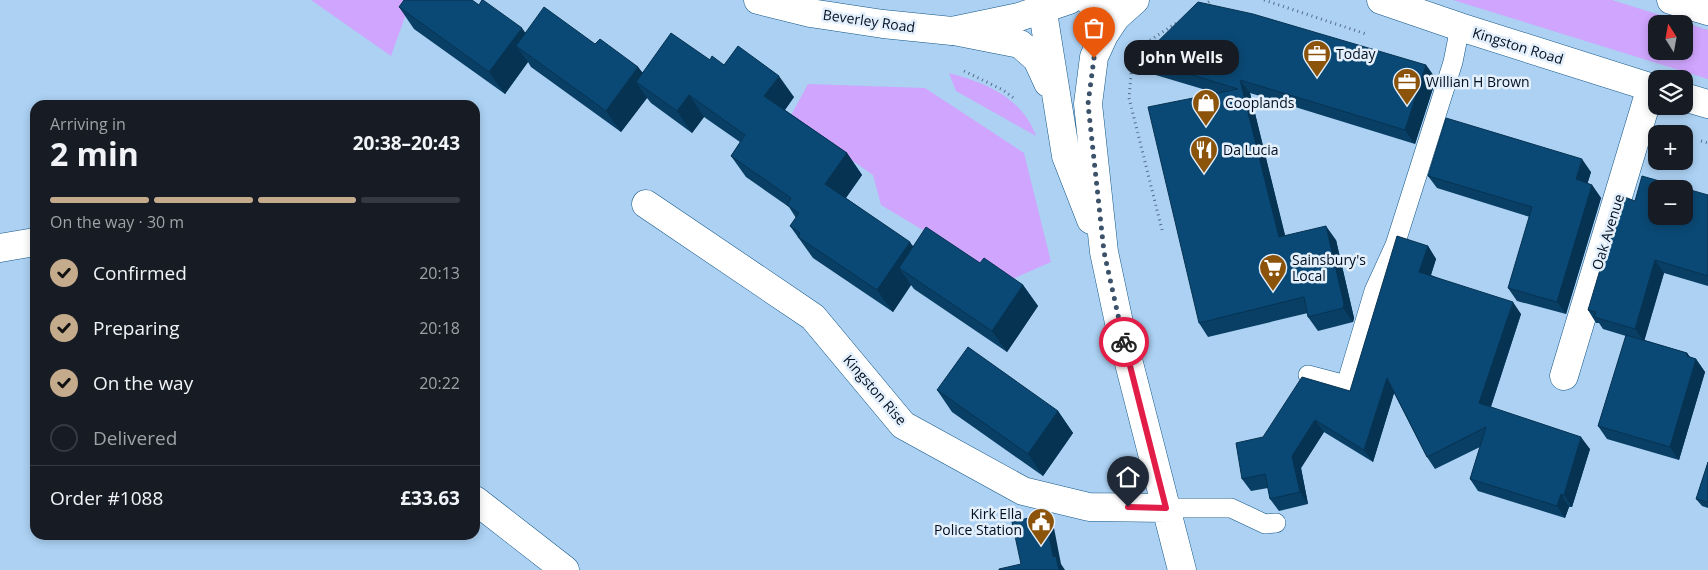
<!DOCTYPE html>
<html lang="en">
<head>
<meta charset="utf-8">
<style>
	:root { --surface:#171b24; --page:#20242c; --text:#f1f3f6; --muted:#9ea1a6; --line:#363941; --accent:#c4ab8c }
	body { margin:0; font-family:"Open Sans",sans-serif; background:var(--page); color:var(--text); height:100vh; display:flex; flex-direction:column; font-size:19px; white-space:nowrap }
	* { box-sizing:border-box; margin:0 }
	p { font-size:16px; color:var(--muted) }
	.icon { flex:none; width:28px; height:28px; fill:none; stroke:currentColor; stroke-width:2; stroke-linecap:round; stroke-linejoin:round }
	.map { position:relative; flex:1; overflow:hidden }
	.drawer { position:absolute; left:30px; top:100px; width:450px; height:440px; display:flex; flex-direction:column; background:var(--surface); border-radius:15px; box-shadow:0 2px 8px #0003 }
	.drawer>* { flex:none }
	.needle { width:32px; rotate:349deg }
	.fabs { position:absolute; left:1648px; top:15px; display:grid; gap:10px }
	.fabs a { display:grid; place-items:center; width:45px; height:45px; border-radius:10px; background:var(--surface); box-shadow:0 2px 8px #0003; font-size:25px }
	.pin { position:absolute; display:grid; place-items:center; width:42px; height:42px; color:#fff; margin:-51px -21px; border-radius:50% 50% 50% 0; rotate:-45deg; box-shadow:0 0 5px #0007 }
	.pin .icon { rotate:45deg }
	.courier { position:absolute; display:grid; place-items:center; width:50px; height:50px; margin:-25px; border:4px solid #e11d48; border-radius:50%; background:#fff; color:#222; box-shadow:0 1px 6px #0007 }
	.bubble { position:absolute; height:35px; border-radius:15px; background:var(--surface); box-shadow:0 2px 8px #0003; font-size:16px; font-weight:700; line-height:35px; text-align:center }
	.headline em { font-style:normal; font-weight:700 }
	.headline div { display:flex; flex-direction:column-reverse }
	.headline { display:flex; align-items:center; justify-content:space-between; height:85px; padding:0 20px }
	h1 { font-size:32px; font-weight:700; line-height:38px }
	.bar { display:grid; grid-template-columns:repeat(4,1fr); gap:8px 5px; align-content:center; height:60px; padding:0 20px }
	.bar i { height:6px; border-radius:4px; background:var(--line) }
	.bar .current { background:var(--accent) }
	.bar p { grid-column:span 4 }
	.line { display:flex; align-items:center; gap:12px; padding:0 20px; border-top:1px solid var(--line) }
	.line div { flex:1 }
	ol { padding:0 20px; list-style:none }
	li { display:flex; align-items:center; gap:15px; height:55px }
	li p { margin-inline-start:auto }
	li .icon { padding:5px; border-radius:50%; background:var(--accent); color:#111; stroke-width:4 }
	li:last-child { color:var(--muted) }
	li i { width:28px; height:28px; border:2px solid var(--line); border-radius:50% }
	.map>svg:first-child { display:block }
	.green { fill:#cfa5fd; fill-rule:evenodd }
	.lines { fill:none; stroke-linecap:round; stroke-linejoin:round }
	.service-casing { stroke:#125686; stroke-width:20 }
	.minor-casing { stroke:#125686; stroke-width:29 }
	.secondary-casing { stroke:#125686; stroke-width:29 }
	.path { stroke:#546d88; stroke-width:3; stroke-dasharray:1 4; stroke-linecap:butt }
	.service { stroke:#fff; stroke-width:19 }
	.minor { stroke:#fff; stroke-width:28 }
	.secondary { stroke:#fff; stroke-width:28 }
	.wall { fill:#093f65 }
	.shaded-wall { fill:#073352 }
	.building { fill:#0a4975; stroke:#073352; fill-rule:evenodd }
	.done { stroke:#3c526a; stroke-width:5; stroke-dasharray:0 9 }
	.route { stroke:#e11d48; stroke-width:6 }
	.labels { text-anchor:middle; stroke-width:5; stroke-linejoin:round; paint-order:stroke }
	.street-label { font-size:14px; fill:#000e21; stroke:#e3effa }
	.poi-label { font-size:14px; fill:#000e21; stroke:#e3effa; text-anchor:start }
</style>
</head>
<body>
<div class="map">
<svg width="1708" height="570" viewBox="0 0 1708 570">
	<rect width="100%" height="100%" fill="#acd1f3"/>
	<!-- green -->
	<path class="green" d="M311,0h100l-20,56z
		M1453,0h159l96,30v49zM1656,24h28v27h-28z
		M949,73c38,10 73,25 87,63l-80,-45z
		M808,84l117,4 99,65 27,109 -43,19 -127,-76 -8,-30 -83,-58z"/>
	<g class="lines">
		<defs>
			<path id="service" d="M1308,375l38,10 28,-94 21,-46 58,-183 7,-35
				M1166,508h65l34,16 11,-1"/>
			<path id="minor" d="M1041,0l25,156 25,64
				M1135,0l-19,17 -12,18 -10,22 -6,47 16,148 17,80 61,238
				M954,31l66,13 17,15 11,24
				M646,204l167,113 90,108 120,66 66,16 77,1
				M0,248l35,-6
				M1564,376l87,-289
				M475,500l90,70"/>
			<path id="secondary" d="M758,0l52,13 73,11 69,7 67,-14 50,-17
				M1088,0h21
				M1381,0l79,27 196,62
				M1671,0l37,11
				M1684,97l24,7"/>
		</defs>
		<!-- service casing -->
		<use href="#service" class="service-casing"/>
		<!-- minor casing -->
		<use href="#minor" class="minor-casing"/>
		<!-- secondary casing -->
		<use href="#secondary" class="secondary-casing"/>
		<!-- path -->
		<path class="path" d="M1264,0l102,34
			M1204,5l8,-5
			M964,71l39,19 12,9
			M1701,141l7,2
			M1162,230l-33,-132 3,-34 17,-23 29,-19"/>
		<!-- service -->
		<use href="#service" class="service"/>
		<!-- minor -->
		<use href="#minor" class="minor"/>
		<!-- secondary -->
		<use href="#secondary" class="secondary"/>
	</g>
	<!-- wall -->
	<path class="wall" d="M479,5l46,28 70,11 43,23 4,5 68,-12 14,5 70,32 -9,13 62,43 15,22 -16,23 67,48 67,17 43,22 15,21 -31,46 -93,-63 -3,-4 -18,27 -80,-54 -23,-32 6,-8 -7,-11 -43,-30 -15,-21 9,-14 -36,-25 -12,16 -41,-30 -4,-5 -26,34 -90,-65 -3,-5 -23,32 -91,-65 -15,-22z
		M1140,59l286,6 10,14 -21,65 -165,-51 35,143 51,4 18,78 -1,4 -35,9 -10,-14v-4l-100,24 -9,-14 17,-230 -67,-20z
		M1591,172l-4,12 5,1 9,13 -35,116 -49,-13 -9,-13 22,-71 -93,-29 -9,-12z
		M1708,195v91l-44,-13 -20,67 43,13 3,4 6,2 9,13 -26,88 -72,-21 -9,-13 28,-90 -23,-7 -4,-6h-3l-8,-13 47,-109z
		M1428,246l8,13 -5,16 90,39 -30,93 99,42 -18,58h-3l-4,11 -87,-27 -8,-12 10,-32 -45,22 -8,-12 -33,-64 -21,69 -49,-30 -23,36 7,36 -29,7 -9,-12 -2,-11 -17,3 -9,-12 21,-42 87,-46z
		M937,390l121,21 15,22 -30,43 -91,-64z
		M1708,462v46l-6,-2 -6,-7z"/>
	<!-- shaded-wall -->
	<path class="shaded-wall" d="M522,28l15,21 -21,-3 12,16 -23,32 -16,-22z
		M1426,65l10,14 -21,65 -10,-14z
		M638,67l16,21 -18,-6 11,16 -26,34 -15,-21z
		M779,76l15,21 -15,21 -15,-22z
		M1240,80l10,13 39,158 -10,-14z
		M689,95l15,22 -12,16 -15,-22z
		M847,153l15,22 -22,31 -15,-22z
		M1582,159l9,13 -6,20 -9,-13z
		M1592,185l9,13 -35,116 -9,-12z
		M1326,226l10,14 18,78 -1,4 -10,-14z
		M910,242l15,22 -26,4 12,17 -18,27 -16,-22z
		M1428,246l8,13 -8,25 -9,-12z
		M1655,260l9,13 -20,69 -9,-13z
		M1023,285l15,21 -31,46 -15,-21z
		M1513,302l8,12 -33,101 -9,-12z
		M1687,353l7,10 2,-4 9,13 -26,88 -9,-13z
		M1387,378l8,12 -22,72 -9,-12z
		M1058,411l15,22 -30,43 -15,-22z
		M1315,420l9,12 -23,36 7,36 -8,-12 -8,-36z
		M1581,437l9,12 -18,58 -8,-12z
		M1561,494l8,13 -4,11 -8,-12z
		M1045,514l9,14 7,36 4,6h-6l-6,-13z"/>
	<!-- building -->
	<path class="building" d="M404,0h68l7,5 3,-5h1l39,28 -33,44 -90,-65z
		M1198,2l55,12 173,51 -21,65 -165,-50 39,157 47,-11 18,78 -1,4 -35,9 -4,-20 -105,26 -51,-216 90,-18 -98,-30z
		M544,7l51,37 5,-5 38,28 -32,44 -90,-65z
		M671,33l39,27 2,-4 12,9 14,-19 41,30 -15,20 83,57 -22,31 85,58 -33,48 -79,-53 2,-4 -10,-7 9,-13 -12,-8 4,-7 -60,-42 14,-21 -56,-40 -12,16 -41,-29z
		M1446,118l136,41 -6,20 16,6 -35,117 -49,-14 24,-81 -104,-31z
		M1642,176l66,19v81l-53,-16 -20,69 -41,-12 2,-5 -8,-2 34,-114 13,5zM1656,189h28v27h-28z
		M926,227l54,36 4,-5 39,27 -31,46 -93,-63z
		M1397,236l31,10 -9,26 94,30 -34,101 102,34 -17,58 -3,-1 -4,12 -87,-27 16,-52 -59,30 -40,-79 -23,72 -49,-30 -23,36 8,36 -30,7 -5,-25 -23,5 -6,-36 27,-6 39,-60 48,14z
		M1626,335l61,18v3l9,3 -26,88 -72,-21z
		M968,347l90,64 -30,43 -91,-64z
		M1708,462v40l-12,-3z
		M1045,514l8,43 3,-1 3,14h-60v-1l22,-5 -9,-42z"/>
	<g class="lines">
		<!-- done -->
		<path class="done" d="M1094,58l-6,46 16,148 20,90"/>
		<!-- route -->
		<path class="route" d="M1124,342l42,166 -38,-1"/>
	</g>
	<!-- icons -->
	<defs>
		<symbol id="office-pin" viewBox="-11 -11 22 30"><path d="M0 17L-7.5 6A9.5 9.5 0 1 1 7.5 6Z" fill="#8c540a" stroke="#e3effa"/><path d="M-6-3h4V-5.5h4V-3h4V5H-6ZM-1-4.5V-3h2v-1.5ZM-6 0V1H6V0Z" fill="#fff"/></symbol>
		<symbol id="shop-pin" viewBox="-11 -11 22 30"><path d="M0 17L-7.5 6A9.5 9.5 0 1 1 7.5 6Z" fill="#8c540a" stroke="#e3effa"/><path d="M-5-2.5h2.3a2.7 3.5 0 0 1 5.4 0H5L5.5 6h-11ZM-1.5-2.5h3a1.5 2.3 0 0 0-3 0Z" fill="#fff"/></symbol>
		<symbol id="restaurant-pin" viewBox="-11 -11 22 30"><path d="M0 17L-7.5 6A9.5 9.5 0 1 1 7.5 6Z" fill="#8c540a" stroke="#e3effa"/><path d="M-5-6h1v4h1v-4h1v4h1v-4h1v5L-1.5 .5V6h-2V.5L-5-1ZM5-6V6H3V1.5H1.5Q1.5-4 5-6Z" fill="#fff"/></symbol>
		<symbol id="supermarket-pin" viewBox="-11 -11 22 30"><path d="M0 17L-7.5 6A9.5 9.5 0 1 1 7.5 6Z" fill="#8c540a" stroke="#e3effa"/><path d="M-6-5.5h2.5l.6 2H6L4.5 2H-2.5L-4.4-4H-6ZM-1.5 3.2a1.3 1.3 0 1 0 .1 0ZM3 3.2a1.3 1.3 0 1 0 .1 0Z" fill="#fff"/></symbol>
		<symbol id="civic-pin" viewBox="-11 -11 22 30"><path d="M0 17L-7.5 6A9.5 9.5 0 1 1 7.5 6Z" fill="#8c540a" stroke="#e3effa"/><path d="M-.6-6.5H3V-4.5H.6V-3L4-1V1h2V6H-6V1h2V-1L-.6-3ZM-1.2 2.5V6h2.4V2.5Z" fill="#fff"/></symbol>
	</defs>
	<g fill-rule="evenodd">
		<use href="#office-pin" x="1301" y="38" width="32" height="43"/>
		<use href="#office-pin" x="1391" y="66" width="32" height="43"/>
		<use href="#shop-pin" x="1190" y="87" width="32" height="43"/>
		<use href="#restaurant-pin" x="1188" y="134" width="32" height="43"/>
		<use href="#supermarket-pin" x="1257" y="252" width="32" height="43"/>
		<use href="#civic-pin" x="1025" y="506" width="32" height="43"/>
	</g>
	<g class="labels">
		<!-- street labels -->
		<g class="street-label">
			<text transform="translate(869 21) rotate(8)" y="5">Beverley Road</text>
			<text transform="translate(1518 46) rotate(17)" y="5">Kingston Road</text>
			<text transform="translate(1608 232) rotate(-73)" y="5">Oak Avenue</text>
			<text transform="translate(875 390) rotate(49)" y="5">Kingston Rise</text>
		</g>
		<!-- poi labels -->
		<g class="poi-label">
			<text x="1336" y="59">Today</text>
			<text x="1426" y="87">Willian H Brown</text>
			<text x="1225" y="108">Cooplands</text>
			<text x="1223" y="155">Da Lucia</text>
			<text x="1292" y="265">Sainsbury's<tspan x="1292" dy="16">Local</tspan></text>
			<text x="1022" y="519" text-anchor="end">Kirk Ella<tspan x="1022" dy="16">Police Station</tspan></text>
		</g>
	</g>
</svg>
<div class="fabs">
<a><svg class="needle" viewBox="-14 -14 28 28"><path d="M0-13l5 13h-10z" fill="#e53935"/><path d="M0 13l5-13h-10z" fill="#9ea1a6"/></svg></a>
<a><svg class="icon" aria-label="layers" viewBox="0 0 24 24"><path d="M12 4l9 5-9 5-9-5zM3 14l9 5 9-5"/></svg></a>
<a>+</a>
<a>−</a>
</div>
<div class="pin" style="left:1094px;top:58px;background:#ea580c"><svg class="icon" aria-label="bag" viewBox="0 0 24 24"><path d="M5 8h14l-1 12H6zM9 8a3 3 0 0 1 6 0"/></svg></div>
<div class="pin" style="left:1128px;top:507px;background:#1f2937"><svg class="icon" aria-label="home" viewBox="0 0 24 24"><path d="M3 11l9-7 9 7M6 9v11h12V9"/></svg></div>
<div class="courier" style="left:1124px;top:342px"><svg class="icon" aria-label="bike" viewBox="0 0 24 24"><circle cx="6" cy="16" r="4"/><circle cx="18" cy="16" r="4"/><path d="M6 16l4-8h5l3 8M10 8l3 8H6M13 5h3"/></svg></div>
<div class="bubble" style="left:1124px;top:40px;width:115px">John Wells</div>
<section class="drawer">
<div class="headline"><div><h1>2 min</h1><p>Arriving in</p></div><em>20:38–20:43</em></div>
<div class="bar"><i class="current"></i><i class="current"></i><i class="current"></i><i></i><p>On the way · 30 m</p></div>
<ol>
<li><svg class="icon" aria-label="check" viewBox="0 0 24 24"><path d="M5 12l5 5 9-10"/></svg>Confirmed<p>20:13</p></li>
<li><svg class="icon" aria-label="check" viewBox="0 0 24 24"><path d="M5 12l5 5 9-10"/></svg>Preparing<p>20:18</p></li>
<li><svg class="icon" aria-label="check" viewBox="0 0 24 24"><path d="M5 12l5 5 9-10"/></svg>On the way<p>20:22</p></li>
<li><i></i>Delivered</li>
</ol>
<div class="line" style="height:65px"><div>Order #1088</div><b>£33.63</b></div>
</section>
</div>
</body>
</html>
